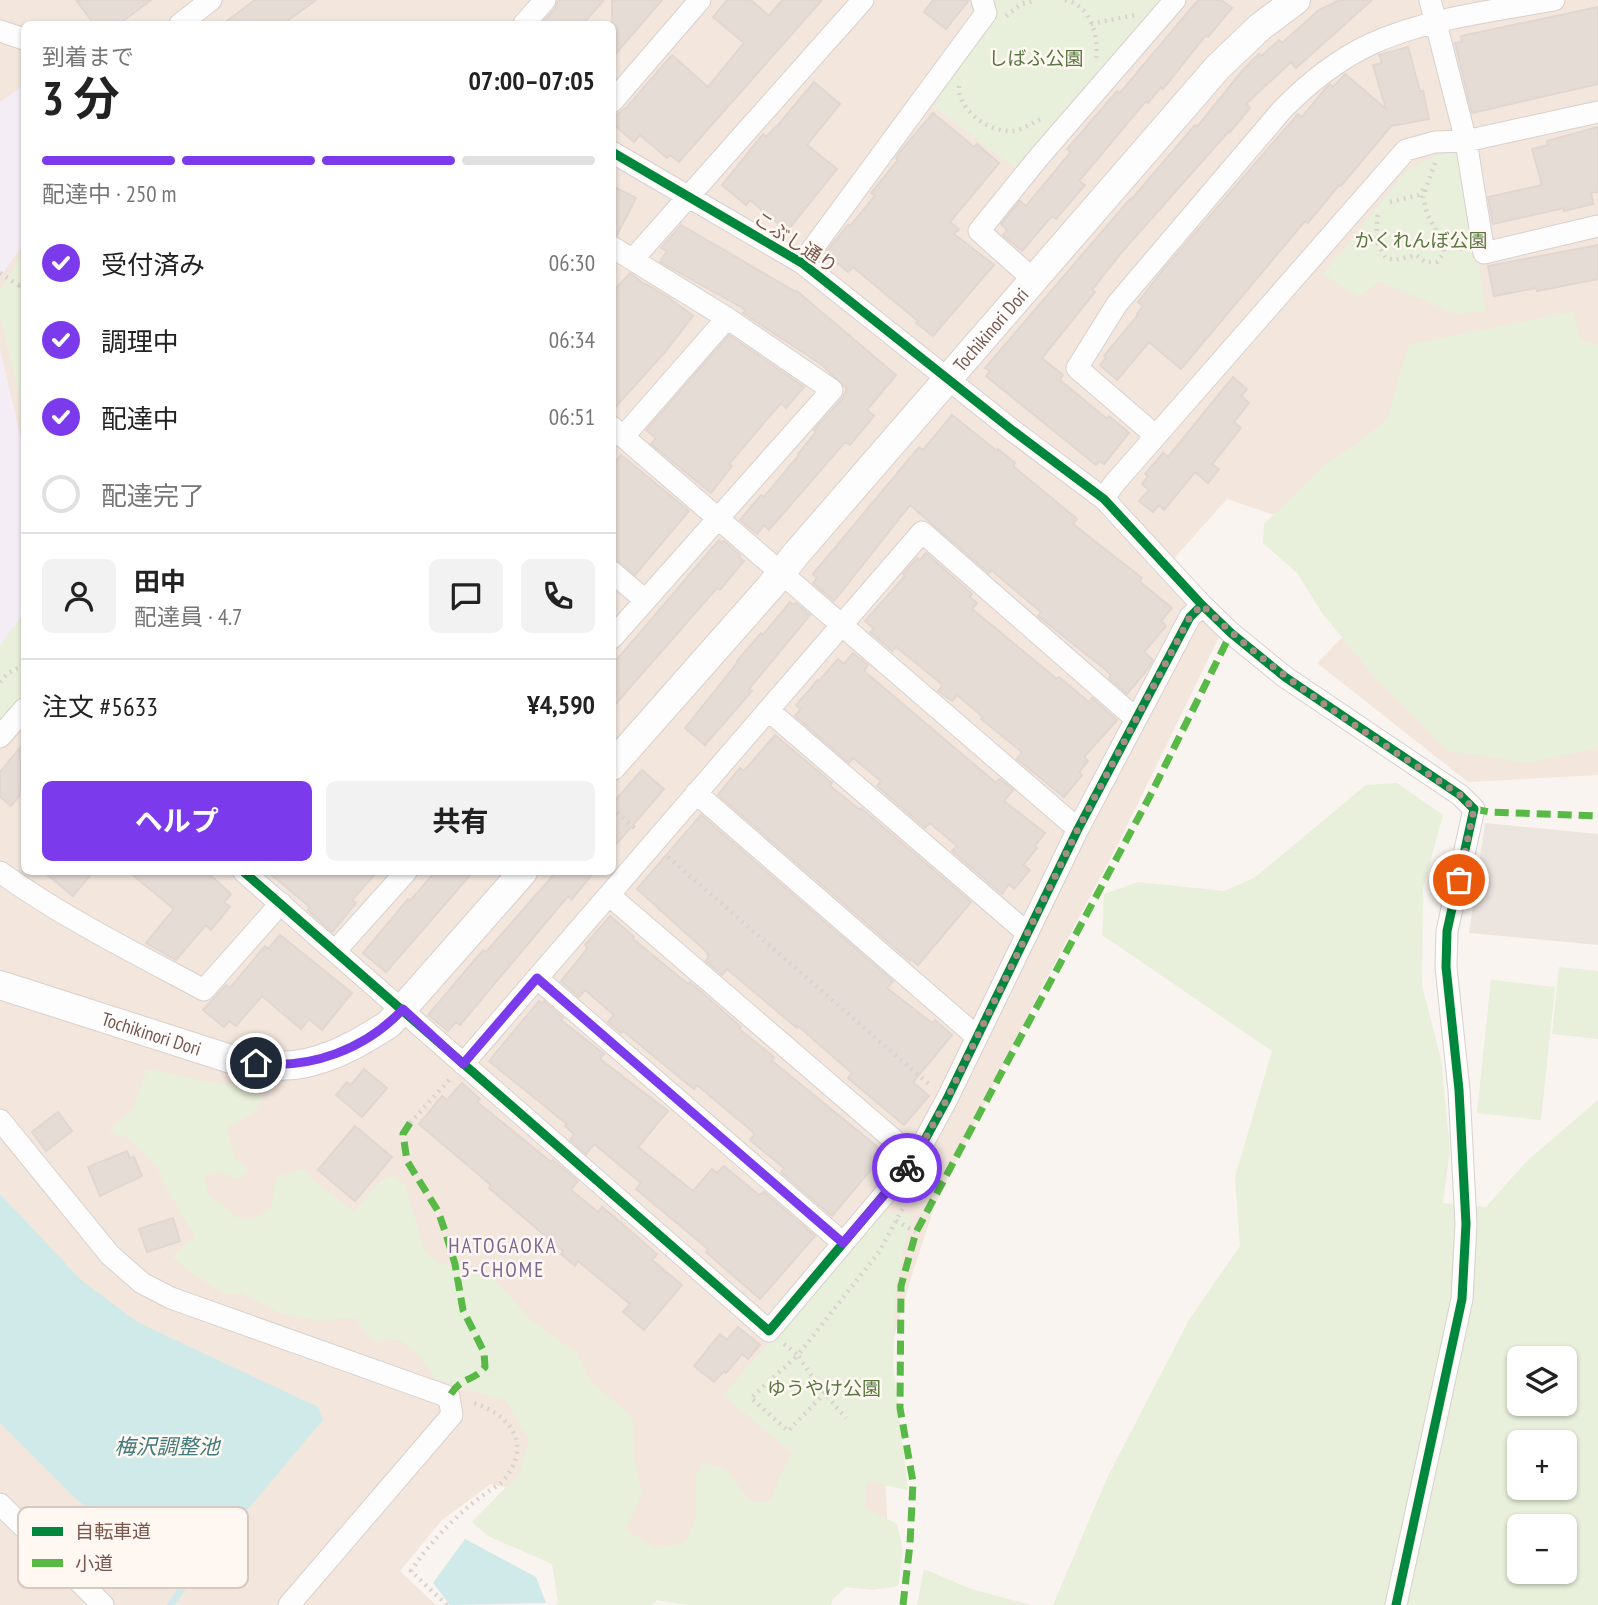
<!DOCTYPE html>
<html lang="ja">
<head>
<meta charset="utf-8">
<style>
	:root { --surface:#fff; --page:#f2f2f2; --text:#222; --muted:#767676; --line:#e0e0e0; --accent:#7c3aed }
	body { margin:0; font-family:"PT Sans Narrow","Noto Sans JP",sans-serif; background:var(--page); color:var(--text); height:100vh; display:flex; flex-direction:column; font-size:26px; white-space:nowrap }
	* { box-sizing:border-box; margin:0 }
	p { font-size:23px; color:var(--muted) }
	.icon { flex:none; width:38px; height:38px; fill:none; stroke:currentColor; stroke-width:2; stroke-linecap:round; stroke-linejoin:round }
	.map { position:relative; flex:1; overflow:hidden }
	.side { position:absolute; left:21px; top:21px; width:595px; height:854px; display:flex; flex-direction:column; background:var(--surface); border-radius:10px; box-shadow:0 2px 5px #0004 }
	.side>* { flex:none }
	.tools { position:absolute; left:1507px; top:1346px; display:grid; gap:14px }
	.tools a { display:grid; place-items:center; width:70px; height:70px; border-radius:10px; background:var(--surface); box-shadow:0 2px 5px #0004; font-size:35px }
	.pin { position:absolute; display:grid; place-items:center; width:60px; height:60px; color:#fff; margin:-30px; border:4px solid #fff; border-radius:50%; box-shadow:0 2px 7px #0007 }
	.courier { position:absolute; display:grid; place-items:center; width:70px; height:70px; margin:-35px; border:5px solid #7c3aed; border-radius:50%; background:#fff; color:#222; box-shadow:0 2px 9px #0007 }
	.summary em { font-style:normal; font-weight:700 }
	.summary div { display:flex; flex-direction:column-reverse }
	.summary { display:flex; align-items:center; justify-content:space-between; height:119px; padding:0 21px }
	h1 { font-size:46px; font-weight:700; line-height:52px }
	.bar { display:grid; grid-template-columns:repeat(4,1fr); gap:10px 7px; align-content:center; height:84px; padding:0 21px }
	.bar i { height:9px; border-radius:5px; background:var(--line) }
	.bar .current { background:var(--accent) }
	.bar p { grid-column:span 4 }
	.line { display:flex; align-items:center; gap:18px; padding:0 21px; border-top:2px solid var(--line) }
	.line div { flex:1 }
	.round { display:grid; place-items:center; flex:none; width:74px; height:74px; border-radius:10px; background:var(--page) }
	ol { padding:0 21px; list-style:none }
	li { display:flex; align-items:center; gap:21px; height:77px }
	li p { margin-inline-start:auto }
	li .icon { padding:7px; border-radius:50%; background:var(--accent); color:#fff; stroke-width:4 }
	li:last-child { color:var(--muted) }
	li i { width:38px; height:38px; border:4px solid var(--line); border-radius:50% }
	.button { display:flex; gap:14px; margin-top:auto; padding:14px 21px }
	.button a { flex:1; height:80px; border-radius:10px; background:var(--accent); color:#fff; font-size:28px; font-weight:700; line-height:80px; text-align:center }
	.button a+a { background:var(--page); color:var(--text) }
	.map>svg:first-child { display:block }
	.residential { fill:#f2e6dd; fill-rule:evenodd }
	.industrial { fill:#ece4df }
	.education { fill:#f5edf5 }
	.green { fill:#e8efda; fill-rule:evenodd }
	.water { fill:#d0eae9 }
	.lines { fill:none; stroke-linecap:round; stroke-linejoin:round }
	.stream { stroke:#d0eae9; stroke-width:7 }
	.building { fill:#e6dcd6; stroke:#e2d6d1; stroke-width:2 }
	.street-casing { stroke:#d8d0cc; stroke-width:23 }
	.secondary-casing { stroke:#d9cfcb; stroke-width:30 }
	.path { stroke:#dbd2d0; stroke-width:4.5; stroke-dasharray:2 5; stroke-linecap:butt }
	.street { stroke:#fefdfd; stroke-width:21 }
	.secondary { stroke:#fefdfd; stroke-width:28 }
	.quiet { stroke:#58b947; stroke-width:7; stroke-dasharray:14 7; stroke-linecap:butt }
	.cycleway-casing { stroke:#fff8f2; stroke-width:13 }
	.cycleway { stroke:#00873e; stroke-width:9 }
	.done { stroke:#a68e86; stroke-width:7; stroke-dasharray:0 12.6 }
	.route { stroke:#7c3aed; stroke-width:9 }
	.labels { text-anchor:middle; stroke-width:5; stroke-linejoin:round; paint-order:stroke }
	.park-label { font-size:19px; fill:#597841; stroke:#fff8f2 }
	.street-label { font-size:19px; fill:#79574d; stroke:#fff8f2 }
	.neighbourhood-label { font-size:21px; letter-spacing:2px; fill:#7e6694; stroke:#fff8f2 }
	.water-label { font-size:21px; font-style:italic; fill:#407b7d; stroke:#fff8f2 }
	.key { fill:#fff8f2; stroke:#d7c8c0; stroke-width:2 }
	.key-label { font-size:19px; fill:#79574d }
</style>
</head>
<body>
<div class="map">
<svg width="1598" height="1605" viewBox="0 0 1598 1605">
	<rect width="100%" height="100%" fill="#f9f4ef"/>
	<!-- residential -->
	<path class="residential" d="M0,0h1598v775l-130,7 -151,-119 99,-100 -189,-64 -64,72 57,64 -101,207 -79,149 -105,213 -24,74 -31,107 8,148 -110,72 -139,-33 -86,-73 -62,-15 -49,36 -42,51 36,34h-436zM24,24h588v848h-588z"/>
	<!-- industrial -->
	<path class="industrial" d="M1485,823l113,11v111l-129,-12z"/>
	<!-- education -->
	<path class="education" d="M21,87l3,7v149l-24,34v-175z
		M0,348l24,104v179l-24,28z"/>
	<!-- green -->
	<path class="green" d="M992,0h171l-147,169 -86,-65z
		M1445,151l19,10 22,150 -29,3 -77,-32 -22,15 -35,-23 84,-104z
		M24,251v161l-24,-95v-27z
		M1574,311l7,30 17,3v404l-72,15 -78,-12 -72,-72 -54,-66 -25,-40 -34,-30 1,-19 60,-59 32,-21 31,-25 21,-74z
		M24,613v83l-24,29v-80z
		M1397,783l46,32 -20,73 -1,98 19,73 9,90 -7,54 43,4 41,-46 71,-61v505h-545l55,-129 81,-156 51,-74 -5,-69 37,-126 -170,-116 2,-41 34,-12 86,9 30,-13 112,-93zM1519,1358h45v46h-45zM1519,1442h45v46h-45zM1519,1526h45v46h-45z
		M1559,967l39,4v68l-46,-5z
		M1491,980l64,7 -14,133 -64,-7z
		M147,1069l73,15 29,1 15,12 -11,16 -26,15 7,29 14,11 -8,12 -23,-9 -12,5 3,18 30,24 14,2 19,-12 5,-31 29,-8 7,10 42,33 25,-30 14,-6 12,9 20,66 13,12 39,9 19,9 35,39 45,32 15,29 42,37 1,39 8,37 -17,36 31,18 29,-5 11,-24 -1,-41 7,-15 24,6 24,32h21l8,-24 13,-24 -69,-58 159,-183 30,3 -16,69 -3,81 15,125 -41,-8 -2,26 32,16 6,27 -5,35 -25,4 -27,-3 -13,12 -2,6h-142l-32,-5 -5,5h-96l2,-3 -6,-38 -64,-28 -16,-14 47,-48 10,-34 -23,-39 -70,-22 -17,-24 -20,-15 -27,1 -17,-23 -35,3 -40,-8 -39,-20 -16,1 -34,-21 -19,-16 23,-21 -23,-38 -17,-34 -26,-25 -21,-9 25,-21z
		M924,1569l47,20 60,16h-114z"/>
	<!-- water -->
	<path class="water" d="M0,1194l81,86 56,42 181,85 5,13 -139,165 -39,-25 -73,-65 -72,-72z
		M465,1539l71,38 10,26 -96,2 -17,-22z"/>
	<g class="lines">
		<!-- stream -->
		<path class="stream" d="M171,1605l13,-20"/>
	</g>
	<!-- building -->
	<path class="building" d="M76,0h75l-32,24h-25z
		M255,0h61l-33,24h-60z
		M558,0h46l-21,24h-42l14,-15z
		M612,0h50l-50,58z
		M727,0h24l18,16 13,-16h40l-143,162 -9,-7 -3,3 -27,-23 -6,7 -22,-19v-4l15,-12 45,-52 36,32 36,-44 -31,-26z
		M933,0h36l-23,29 -22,-17z
		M1198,0h23l11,8 -24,29 -2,-2 -43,54 -2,-2 -13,16 -2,-2 -67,80 6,4 -29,34 -4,-3 -30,35 -19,-16 4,-5 -6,-6 19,-23 6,5 45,-54 -4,-3 50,-58 3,2z
		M1340,0h32l-76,68 -5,-6 -45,42 4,4 -20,24 -1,-1 -108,122 -29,37 3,2 -53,66 21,17 -3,5 47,39 2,-3 20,17 -25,31 -4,-3 -4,4 -110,-89 4,-5 -5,-3 145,-169 1,1 64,-75 2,2 45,-56 17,-17 2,2 18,-16 3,3 37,-33z
		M1598,7v77l-126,29 -17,-70 7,-1 -1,-6z
		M1408,47l12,44h3l6,28 -38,7 -50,60 -2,-1 -31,38 -3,-2 -124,148 -32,-27 -32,38 -17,-15 6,-7 -2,-2 34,-41 -1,-1 6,-8 -5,-4 25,-32 135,-156 4,3 24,-29 4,-4 3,3 12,-13 41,35 -13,-44 9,-2 -3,-8z
		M814,82l26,22 -33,41 30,24 -50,62 -37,-31 -4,5 -24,-20 41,-51 3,3 12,-12z
		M933,113l41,34 3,-3 22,19 -49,59 9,7 -5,5 40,31 -61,71 -17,-13 2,-2 -65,-54 -5,5 -23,-19 23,-28 2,1 25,-30 -4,-3 27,-33 -2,-2 3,-5z
		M1598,127v65l-7,1 2,11 -29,7v-3l-71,16 -5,-27 54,-12 -10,-36 16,-4 -1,-4z
		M612,186l24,12 -19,37 -5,-1z
		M681,225l115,67 1,-1 99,84 -29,35 7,6 -24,29 -5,-3 -76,88 -5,-5 -7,9 -17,-14 21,-25 3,2 35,-42 -1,-1 18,-22 -2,-2 28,-31 5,-10 -25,-24 -79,-52 3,-2 -5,-4 -81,-45 7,-11 -6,-3z
		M1598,245v34l-61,12 -1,-3 -42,8 -6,-30z
		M630,273l15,12 1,-1 22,13 25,19 -28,36 -53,59v-118z
		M729,335l75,52 -18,21 -5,-5 -52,61 3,2 -21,27 -60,-49 5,-6 -10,-8z
		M1233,377l14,12 -6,7 8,7 -15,19 7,6 -29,36 7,5 -11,14 -13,-11 -31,38 -5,-5 -6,7 -14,-11 10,-11 -7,-6 6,-8 -3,-2 18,-21 5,4z
		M952,415l45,36 1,-2 17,14 -2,3 64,53 -4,5 69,54 -3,3 33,27 -11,13 5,5 -22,26 9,8 -6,10 -20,24 -18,-16 2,-3 -5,-5 -68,-54 3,-4 -50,-42 -2,3 -79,-68 -76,96 -21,-18 4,-5 -4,-4 106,-127 4,3z
		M621,455l68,56 -54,64 -15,-13 -8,-3v-93z
		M719,540l3,3 2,-2 16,14 -1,2 5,4 -24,29 -3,-2 -105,120v-43z
		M926,553l46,41 -2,3 7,6 -5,6 85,70 2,-2 30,25 3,-4 25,22 -33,37 4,4 -9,11 3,3 -18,22 -47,-38 5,-7 -41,-33 2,-2 -26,-22 -5,6 -14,-10 5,-6 -47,-38 -4,4 -22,-19 4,-3 -9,-8 40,-45 -2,-2 14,-16 3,2z
		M790,602l4,3 2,-2 14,12 -61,74 3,2 -47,54 -20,-17 53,-66 -1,-1 24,-28 2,2z
		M853,653l15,12 -4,6 131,111 5,-3 13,11 -9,11 41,32 -10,13 2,2 -14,17 7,5 -16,19 -5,-5 -7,10 -50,-43 5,-5 -27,-23 -5,5 -48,-42 4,-5 -28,-23 -4,5 -54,-47 6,-7 -5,-4 22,-25 1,1 19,-22 6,5z
		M775,735l57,48 -2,3 30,24 1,-2 110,94 -53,63 -7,-6 -1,2 -192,-166 22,-27 4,3z
		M24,743v47l-13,16 -11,-9v-25z
		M642,770l22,19 -52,60v-45z
		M701,815l192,166 -6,7 45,35 3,-3 17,15 -39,47 16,14 -25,29 -56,-47 4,-5 -54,-47 -1,2 -70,-59 -5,6 -16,-14 3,-5 -2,-2 1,-1 -71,-64z
		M44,872h49l-20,24z
		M129,872h78l24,22 -7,8 6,5 -19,23 -5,-5 -30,35 -30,-17 28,-34z
		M268,872h109l-25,28 4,3 -24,29 -24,-22 2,-3z
		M435,872h38l-87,100 -23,-19 45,-54 2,2z
		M556,872h38l-22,27 -4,-3 -108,129 -4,-3 -8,9 -20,-16 55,-65 3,2z
		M610,916l24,21 -1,2 55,45 2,-2 51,45 -2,2 35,28 -2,4 113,92 -53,63 -51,-44 3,-4 -34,-28 4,-5 -1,-3 -56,-47 -3,4 -71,-58 -2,2 -13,-11 6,-7 -29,-25 -6,7 -18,-16 27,-33 -3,-3z
		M280,935l72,58 -30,37 -13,-11 -8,10 -39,-33 -26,30 -7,-5 -5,6 -21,-17 23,-25 4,3 35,-42 3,3z
		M539,1001l3,3 2,-3 19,17 -2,2 43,34 -4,5 68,52 -30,36 55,44 19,-22 5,4 7,-7 35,29 5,-3 51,44 -55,63 -54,-47 2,-3 -72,-60 5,-6 -47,-39 -8,10 -16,-14 4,-6 -9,-8 2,-2 -78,-63z
		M364,1069l23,19 -25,29 -26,-22 11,-13 4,3z
		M462,1083l18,16 -3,3 74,60 2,-2 25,21 -7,9 27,22 4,-5 17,14 38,33 -5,6 30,25 -38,45 -21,-18 7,-8 -52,-43 -3,5 -14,-12 2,-3 -74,-63 2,-3 -72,-61 23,-28 5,4z
		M58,1112l14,19 -26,20 -14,-19z
		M355,1126l37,31 -37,44 -37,-31z
		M127,1151l3,7 4,-1 8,19 -42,20 -12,-29z
		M173,1218l7,23 -33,11 -8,-23z
		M738,1327l22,18 -12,14 -6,-5 -16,19 -2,-2 -10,11 -20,-16 26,-32 7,6z"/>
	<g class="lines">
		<defs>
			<path id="street" d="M1430,0l36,141 18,112 114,-27
				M180,24l31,-24
				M524,24l21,-24
				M0,31l24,8
				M612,102l88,-102
				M612,152l190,111 210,167 92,69 98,106 29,28 54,44 175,118 14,14 -27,122 -1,36 13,123 7,134 -4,75 -66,306
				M612,247l115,71 105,72 -220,248
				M633,259l230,-259
				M802,263l184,-250 -4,-13
				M1034,280l-55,-49 60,-74 136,-157
				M612,427l466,402
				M1156,436l-79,-68 40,-64 164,-193c26,-27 56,-51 90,-67 57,-26 122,-33 183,-44
				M623,437l104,-119
				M1104,499l9,-14 293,-335 29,-8 31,-1 132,-29
				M612,572l33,28
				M768,710l259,223
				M0,737l24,-28
				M696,793l280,243
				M0,872c64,46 135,81 204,118l77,-87
				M244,872l525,459 146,-173 32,-59 131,-270 112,-212 12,-12
				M609,895l306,263
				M336,950l70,-78
				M537,978l306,265
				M463,1064l459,-532 213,186
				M0,1120l110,135 32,28 29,15 278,99 3,18 -163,190
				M0,1504l103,101"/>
			<g id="secondary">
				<path id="s1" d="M612,766l158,-179 26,-33 422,-487 42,-40 36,-27"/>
				<path id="s2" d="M0,985l237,76c13,1 26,4 39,5 42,1 79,-20 113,-42l134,-152"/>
			</g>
		</defs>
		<!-- street casing -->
		<use href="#street" class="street-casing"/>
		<!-- secondary casing -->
		<use href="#secondary" class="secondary-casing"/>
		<!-- path -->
		<path class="path" d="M1065,0c25,5 34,35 31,58
			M1006,16l15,-12 15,-4
			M1091,24l44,-9
			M959,86c-2,24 31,47 54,45 9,-1 21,-9 30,-13
			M1435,163l-12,34 4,17 16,29 19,6
			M1390,202l29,-7 7,-10
			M1378,215c-3,14 -1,32 8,43l9,2 21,-5 9,7h12l7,-9 -1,-10
			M1358,233l14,10h7
			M0,273l20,13
			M24,279l-4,7 4,5
			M0,682l8,-9 16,-8
			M612,808l26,23
			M668,857l263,229
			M410,1123l41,-45
			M896,1221l20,11
			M784,1344l14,11 81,-103 25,-46
			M825,1393l-37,38 -37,-33 47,-43c14,23 30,43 48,63
			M447,1605l-36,-34c14,-21 27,-36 45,-53 9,-9 19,-17 29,-24 6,-5 13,-8 18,-13 31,-37 7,-68 -33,-79"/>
		<!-- street -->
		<use href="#street" class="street"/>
		<!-- secondary -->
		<use href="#secondary" class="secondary"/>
		<!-- quiet -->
		<path class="quiet" d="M1474,809l16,3 108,4
			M410,1123l-7,11 4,27 31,50 8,23 9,30 8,46 21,42 1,15c-13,16 -23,8 -36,30
			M903,1605l7,-61 3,-62 -13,-74 1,-122 15,-54 234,-436 81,-163"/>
		<defs>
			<path id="cycleway" d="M612,152l190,111 210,167 92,69 98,106 29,28 54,44 175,118 14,14 -27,122 -1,36 13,123 7,134 -4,75 -66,306
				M244,872l525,459 146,-173 32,-59 131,-270 112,-212 12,-12"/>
		</defs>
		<!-- cycleway casing -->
		<use href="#cycleway" class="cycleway-casing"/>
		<!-- cycleway -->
		<use href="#cycleway" class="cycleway"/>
	</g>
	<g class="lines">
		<!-- done -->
		<path class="done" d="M907,1168l8,-10 32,-59 131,-270 112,-212 12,-12c77,75 169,130 258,190l14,14 -15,71"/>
		<!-- route -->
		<path class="route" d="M256,1063c54,7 110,-14 147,-54l60,55 74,-86 306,265 64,-75"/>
	</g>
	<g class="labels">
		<!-- park labels -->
		<g class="park-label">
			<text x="1036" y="65">しばふ公園</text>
			<text x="1421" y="247">かくれんぼ公園</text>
			<text x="824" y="1395">ゆうやけ公園</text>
		</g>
		<!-- street labels -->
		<g class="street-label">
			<text transform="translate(796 242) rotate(33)" y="7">こぶし通り</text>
			<text dy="7" stroke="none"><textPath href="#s1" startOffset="578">Tochikinori Dori</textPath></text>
			<text dy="7" stroke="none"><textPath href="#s2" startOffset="159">Tochikinori Dori</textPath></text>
		</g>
		<!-- neighbourhood labels -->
		<g class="neighbourhood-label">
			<text x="503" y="1253">HATOGAOKA<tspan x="503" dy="24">5-CHOME</tspan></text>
		</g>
		<!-- water labels -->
		<g class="water-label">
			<text x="167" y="1454">梅沢調整池</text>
		</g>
	</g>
	<!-- legend -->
	<rect x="18" y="1507" width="230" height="81" rx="10" class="key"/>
	<rect x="32" y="1527" width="31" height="9" fill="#00873e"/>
	<rect x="32" y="1559" width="31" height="8" fill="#58b947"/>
	<g class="key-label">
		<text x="75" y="1538">自転車道</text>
		<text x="75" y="1570">小道</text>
	</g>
</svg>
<div class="tools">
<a><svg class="icon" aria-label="layers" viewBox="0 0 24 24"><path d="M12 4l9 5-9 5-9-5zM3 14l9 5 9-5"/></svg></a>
<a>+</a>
<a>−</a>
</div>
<div class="pin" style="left:1459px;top:880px;background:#ea580c"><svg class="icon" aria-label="bag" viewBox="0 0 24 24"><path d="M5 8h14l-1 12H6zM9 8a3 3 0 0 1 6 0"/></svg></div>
<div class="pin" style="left:256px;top:1063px;background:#1f2937"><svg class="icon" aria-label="home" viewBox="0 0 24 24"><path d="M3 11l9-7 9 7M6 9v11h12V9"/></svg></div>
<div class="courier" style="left:907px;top:1168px"><svg class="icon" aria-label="bike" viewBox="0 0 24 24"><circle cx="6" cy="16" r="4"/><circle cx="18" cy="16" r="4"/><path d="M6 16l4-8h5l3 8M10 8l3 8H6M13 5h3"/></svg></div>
<section class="side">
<div class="summary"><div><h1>3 分</h1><p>到着まで</p></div><em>07:00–07:05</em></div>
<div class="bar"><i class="current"></i><i class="current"></i><i class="current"></i><i></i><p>配達中 · 250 m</p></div>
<ol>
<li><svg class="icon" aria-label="check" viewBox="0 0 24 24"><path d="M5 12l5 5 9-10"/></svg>受付済み<p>06:30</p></li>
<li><svg class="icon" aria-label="check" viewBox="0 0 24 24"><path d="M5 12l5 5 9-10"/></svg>調理中<p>06:34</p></li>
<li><svg class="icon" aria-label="check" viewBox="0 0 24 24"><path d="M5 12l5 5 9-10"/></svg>配達中<p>06:51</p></li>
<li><i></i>配達完了</li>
</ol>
<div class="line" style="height:126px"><a class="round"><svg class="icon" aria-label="person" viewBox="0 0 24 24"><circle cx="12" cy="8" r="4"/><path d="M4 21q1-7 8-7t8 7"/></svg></a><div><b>田中</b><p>配達員 · 4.7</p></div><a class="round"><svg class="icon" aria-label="chat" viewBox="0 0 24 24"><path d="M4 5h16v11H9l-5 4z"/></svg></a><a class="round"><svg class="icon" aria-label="phone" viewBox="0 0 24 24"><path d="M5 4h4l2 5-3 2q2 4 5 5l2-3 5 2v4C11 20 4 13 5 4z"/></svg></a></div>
<div class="line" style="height:91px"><div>注文 #5633</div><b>¥4,590</b></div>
<div class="button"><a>ヘルプ</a><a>共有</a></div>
</section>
</div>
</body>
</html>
